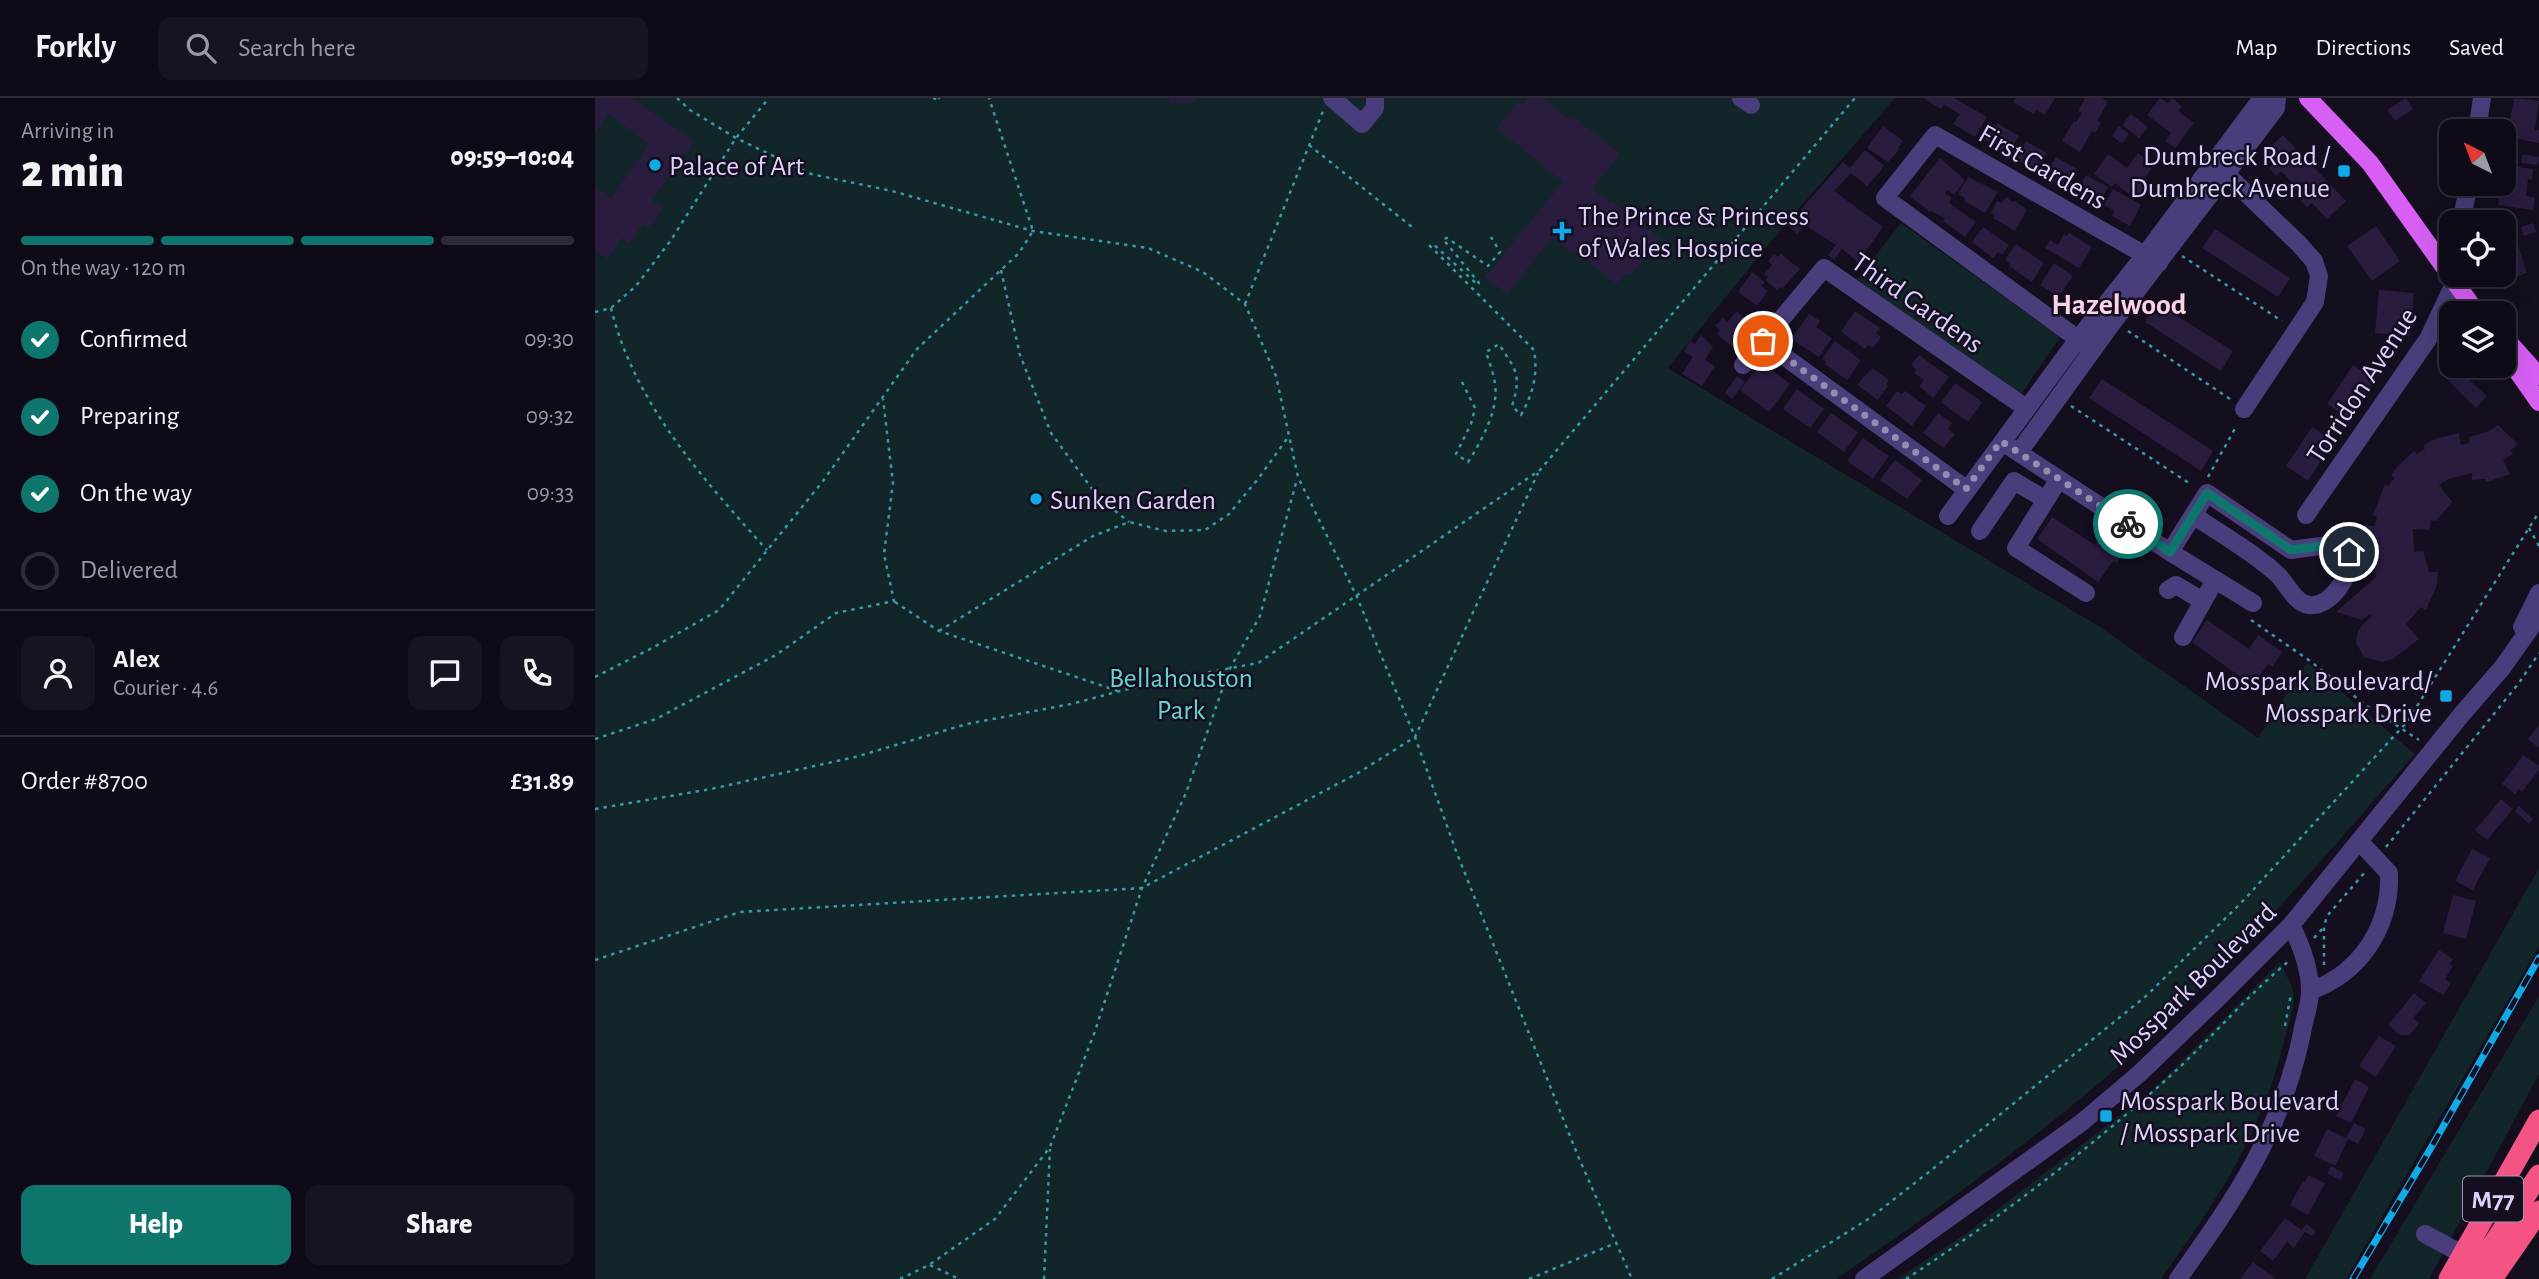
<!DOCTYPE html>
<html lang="en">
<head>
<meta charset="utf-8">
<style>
	:root { --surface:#0f0a17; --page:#181320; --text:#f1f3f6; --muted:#9b9aa1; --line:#2f2b36; --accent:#0f766e }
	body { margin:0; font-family:"Alegreya Sans",sans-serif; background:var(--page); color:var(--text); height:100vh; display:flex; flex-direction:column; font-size:26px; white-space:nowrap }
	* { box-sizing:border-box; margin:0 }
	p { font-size:23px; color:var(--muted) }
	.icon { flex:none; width:38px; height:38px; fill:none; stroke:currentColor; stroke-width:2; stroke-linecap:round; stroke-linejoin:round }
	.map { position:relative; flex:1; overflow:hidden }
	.side { display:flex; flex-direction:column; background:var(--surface); width:595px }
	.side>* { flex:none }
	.needle { width:46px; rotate:318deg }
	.buttons { position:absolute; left:1844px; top:21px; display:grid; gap:14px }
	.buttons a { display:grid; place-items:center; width:77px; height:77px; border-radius:14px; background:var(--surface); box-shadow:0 7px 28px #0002,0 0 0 2px var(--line); font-size:35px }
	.pin { position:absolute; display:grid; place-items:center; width:60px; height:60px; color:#fff; margin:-30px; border:4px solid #fff; border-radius:50%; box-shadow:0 2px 7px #0007 }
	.courier { position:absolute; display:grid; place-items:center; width:70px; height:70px; margin:-35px; border:5px solid #0f766e; border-radius:50%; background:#fff; color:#222; box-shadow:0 2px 9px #0007 }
	.headline em { font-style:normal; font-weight:800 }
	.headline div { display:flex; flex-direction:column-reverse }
	.headline { display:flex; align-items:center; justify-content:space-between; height:119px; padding:0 21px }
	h1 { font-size:46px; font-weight:800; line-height:52px }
	.bar { display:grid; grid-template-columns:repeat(4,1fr); gap:10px 7px; align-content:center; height:84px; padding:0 21px }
	.bar i { height:9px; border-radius:5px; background:var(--line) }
	.bar .selected { background:var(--accent) }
	.bar p { grid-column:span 4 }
	.line { display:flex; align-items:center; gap:18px; padding:0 21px; border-top:2px solid var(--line) }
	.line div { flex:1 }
	.round { display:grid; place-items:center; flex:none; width:74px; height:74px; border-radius:14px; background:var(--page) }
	ol { padding:0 21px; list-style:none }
	li { display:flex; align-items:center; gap:21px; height:77px }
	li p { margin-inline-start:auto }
	li .icon { padding:7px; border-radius:50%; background:var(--accent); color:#fff; stroke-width:4 }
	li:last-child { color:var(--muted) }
	li i { width:38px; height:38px; border:4px solid var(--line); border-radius:50% }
	.cta { display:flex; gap:14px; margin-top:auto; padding:14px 21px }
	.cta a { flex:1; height:80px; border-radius:14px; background:var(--accent); color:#fff; font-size:28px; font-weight:800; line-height:80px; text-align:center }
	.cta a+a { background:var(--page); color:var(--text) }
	header { display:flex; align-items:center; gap:42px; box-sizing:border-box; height:98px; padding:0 35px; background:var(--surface); border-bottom:2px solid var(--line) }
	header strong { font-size:33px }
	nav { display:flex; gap:38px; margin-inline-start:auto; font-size:24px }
	.search { width:490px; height:63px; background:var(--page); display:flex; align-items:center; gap:18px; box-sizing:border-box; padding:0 24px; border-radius:14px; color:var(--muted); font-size:26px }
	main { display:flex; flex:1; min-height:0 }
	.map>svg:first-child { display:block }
	.green { fill:#122529 }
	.building { fill:#291c3f }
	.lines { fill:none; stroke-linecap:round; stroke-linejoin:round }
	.path { stroke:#369ba9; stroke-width:2.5; stroke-dasharray:3.5 5; stroke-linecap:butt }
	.minor { stroke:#4a3d7b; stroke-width:18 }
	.major { stroke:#d75ff4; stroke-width:18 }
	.highway { stroke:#f35483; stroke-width:21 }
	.rail-casing { stroke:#11aae7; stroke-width:7 }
	.rail { stroke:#140e1f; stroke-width:4.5; stroke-dasharray:13; stroke-linecap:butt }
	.done { stroke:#978caf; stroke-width:7; stroke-dasharray:0 12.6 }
	.route { stroke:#0f766e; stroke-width:9 }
	.poi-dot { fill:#11aae7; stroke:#140e1f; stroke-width:2.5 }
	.labels { text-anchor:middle; stroke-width:5; stroke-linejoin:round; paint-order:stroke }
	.shield { fill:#140e1f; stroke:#a196ba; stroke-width:2 }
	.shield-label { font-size:26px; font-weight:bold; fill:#ddd0fc }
	.poi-label { font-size:28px; fill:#ddd0fc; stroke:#140e1f; text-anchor:start }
	.street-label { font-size:28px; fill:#ddd0fc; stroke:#140e1f }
	.park-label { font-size:28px; fill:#62d6ce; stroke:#140e1f }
	.neighbourhood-label { font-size:30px; font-weight:bold; fill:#fcd2e5; stroke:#140e1f }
</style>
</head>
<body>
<header>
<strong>Forkly</strong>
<div class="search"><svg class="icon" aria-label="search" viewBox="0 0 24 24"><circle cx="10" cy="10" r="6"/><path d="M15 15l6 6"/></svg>Search here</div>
<nav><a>Map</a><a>Directions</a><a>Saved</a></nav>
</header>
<main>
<section class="side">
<div class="headline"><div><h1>2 min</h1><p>Arriving in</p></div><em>09:59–10:04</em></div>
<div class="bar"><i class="selected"></i><i class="selected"></i><i class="selected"></i><i></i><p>On the way · 120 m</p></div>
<ol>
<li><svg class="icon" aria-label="check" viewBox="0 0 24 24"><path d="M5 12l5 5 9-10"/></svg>Confirmed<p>09:30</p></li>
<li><svg class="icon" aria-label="check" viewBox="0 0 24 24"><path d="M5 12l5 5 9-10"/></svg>Preparing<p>09:32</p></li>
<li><svg class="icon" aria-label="check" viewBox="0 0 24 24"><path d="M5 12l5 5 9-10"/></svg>On the way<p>09:33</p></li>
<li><i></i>Delivered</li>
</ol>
<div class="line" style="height:126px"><a class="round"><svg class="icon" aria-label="person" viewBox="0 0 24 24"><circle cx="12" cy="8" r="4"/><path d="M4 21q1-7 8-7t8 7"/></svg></a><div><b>Alex</b><p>Courier · 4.6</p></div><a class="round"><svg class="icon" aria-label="chat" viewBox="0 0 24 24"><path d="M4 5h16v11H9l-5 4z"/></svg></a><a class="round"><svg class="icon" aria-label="phone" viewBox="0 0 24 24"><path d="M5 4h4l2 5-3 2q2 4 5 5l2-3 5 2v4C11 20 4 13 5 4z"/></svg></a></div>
<div class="line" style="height:91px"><div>Order #8700</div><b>£31.89</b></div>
<div class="cta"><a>Help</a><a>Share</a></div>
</section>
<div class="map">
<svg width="1944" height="1181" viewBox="0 0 1944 1181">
	<rect width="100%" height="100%" fill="#140e1f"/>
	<!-- green -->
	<path class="green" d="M0,0h1300l-113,130 -114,140 432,259 158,111 49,-75 108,91c-76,86 -151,174 -233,254 -105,102 -226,189 -346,271h-1241z
		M1306,125l159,114 -40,59 -163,-117z
		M1944,770v79l-193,332h-41z
		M1685,864c4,9 11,20 13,29 3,11 -4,31 -7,42 -23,101 -67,164 -125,246h-264l67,-44 189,-145z
		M1944,898v78l-110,205h-59z"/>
	<!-- building -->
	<path class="building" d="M0,0h37l62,44 -42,58 11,8 -14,20 -6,-4 -14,20 -7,-6 -15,21 -12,-8v-64l16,11 38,-54 -40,-30 -14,20z
		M574,0h26v5h-26z
		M934,0h14l28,23 3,-4 46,37 -28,35 17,14 2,-3 49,39 -30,37 -5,-3 -9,11 -42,-34 -3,3 -19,-15 -45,56 -22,-17 78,-95 -66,-54 22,-27 4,4z
		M1328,0h31l33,19 -12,20 -22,-13 7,-10 -16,-9 -3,4z
		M1421,0h39l-10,17 -9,-5 -2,4 -21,-12z
		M1490,0h17l6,4 -11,19 4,2 -6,10 -3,-2 -12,21 -18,-11 12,-20 2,1 6,-9 -4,-2z
		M1565,0l8,5 4,-5 10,8 -4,5 16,12 -19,25 -10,-7 6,-8 -24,-18z
		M1811,0l7,11 -18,12 -8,-11z
		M1919,0l25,3 -4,29h4v13l-32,-6z
		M1536,16l17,13 -9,11 -17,-13z
		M1395,24l6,4 1,-3 22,13 -12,19 -26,-18z
		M1288,28l20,15 -5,7 2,1 -12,13 -21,-14z
		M1524,28l10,8 -7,10 -10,-8z
		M1688,37l63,66 -19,18 -15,-16 -5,4 -7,-7 4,-5 -23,-24 -5,5 -7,-8 5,-5 -10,-10z
		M1431,43l21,12 -11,18 -21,-12z
		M1270,52l19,15 -5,8 -12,13 -16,-13 -17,18 49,36 -25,35 -16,-13 -8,11 -6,-5 8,-10 -28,-18 -2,-4 -9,11 -10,-9 56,-63 7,6z
		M1543,55l16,12 -11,15 3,2 -3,5 5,6 -4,6 -10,-1 -19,-15 -3,4 -18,-13 14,-20 19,14z
		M1927,56l17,3 -1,8 -17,-2z
		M1461,59l21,12 -11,20 -22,-12z
		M1345,60l25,22 -11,15 -7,-5 -2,3 7,5 -3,4 4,4 23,16 -11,15 -22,-16 2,-3 -14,-7 -1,1 -20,-16z
		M1909,67l29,4 -1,11 -4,-1 -2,17 9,2 -2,12 -35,-5 3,-21h3z
		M1491,77l22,12 -11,21 -22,-13z
		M1373,79l30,15 -13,21 -21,-12 1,-3 -7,-4z
		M1518,91l28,16 -11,21 -18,-10 3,-5 -11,-6z
		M1411,99l7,5 1,-2 13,10 -12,21 -22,-13 2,-3 -4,-2 6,-12 5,2z
		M1938,125l3,9 -12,4 -3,-9z
		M1781,128l24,35 -28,20 -25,-35z
		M1388,129l26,18 -7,10 -4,-3 -5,6 -21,-16z
		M1620,131l75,49 -12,19 -76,-49z
		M1474,135l23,14 -13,21 -34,-20 5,-8 8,5 6,-11 3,2z
		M1921,141l11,34 -23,8 -2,-6h2v-32z
		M1421,146l28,19 -12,19 -23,-16 1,-2 -5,-4z
		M1179,156l4,3 3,-3 19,15 -18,20 -2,-2 -3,3 -12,-10 3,-3 -4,-3 8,-9 -4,-4z
		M1459,165l19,13 -15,21 -18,-12z
		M1157,174l13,10 -4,4 7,5 -11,15 -19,-14z
		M1784,192l35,3 -4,43 -35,-3z
		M1562,205l76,48 -12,20 -76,-49z
		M1142,213l17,14 -18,20 -1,-1 -3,3 -15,-13 3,-4 -5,-4 8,-8 4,4z
		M1260,213l25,17 -4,5 5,4 -8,11 -5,-3 -3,4 -24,-17z
		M1214,216l11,7 -4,6 16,11 -13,19 -28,-18z
		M1106,237l12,12 -8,13 10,6 -13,20 -20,-12 11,-17 -9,-6 6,-10 5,3z
		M1240,243l26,19 -14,20 -22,-16 1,-2 -4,-3z
		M1324,257l30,22 -16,21 -14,-12 5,-6 -10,-7 2,-4 -5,-4z
		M1857,266l35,32 -11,12 -34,-34z
		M1758,267l22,15 -26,39 -22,-15z
		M1163,269l6,5 4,-5 22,17 -21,28 -29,-22z
		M1277,270l17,12 -3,4 2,2 -10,14 -21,-15z
		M1142,278l8,6 -13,17 -7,-6z
		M1507,281l111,72 -12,20 -112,-73z
		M1360,285l27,19 -14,20 -27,-20z
		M1202,291l27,20 -14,19 -27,-19z
		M1302,293l5,3 3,-3 21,15 -14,20 -26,-20z
		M1236,315l27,19 -14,20 -27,-20z
		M1343,315l14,10 -4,6 7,5 -11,14 -21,-15z
		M1903,327l20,19 -8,7 3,3 -10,6 7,14 -23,8 -2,-3 -13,1v-7l-23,6 -10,6 13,17 -16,19 -5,-1 -2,10 -16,-1 1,23 9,-1 6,21h9l-1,13 -11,25 -5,-3 -15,17 13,15 -26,20 -11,3 -18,-5 -8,-14 2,-11 5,-8 9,-8 -2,-2 -8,6 -26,-8 40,-35 -3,-19h-8l-1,-33 11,1 2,-10 -4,-1 12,-31 3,2 6,-8 -3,-3 7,-9 16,-15 3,3 8,-5 -2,-4 15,-7 21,-5 2,12 8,-2v-6l18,-5z
		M1717,329l22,14 -26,40 -22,-15z
		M1268,340l26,18 -16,23 -26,-18z
		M1300,362l27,20 -15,19 -27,-19z
		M1457,419l43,28 8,-13 25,16 -11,15 -4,-2 -15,21 -61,-43z
		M1612,522l42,29 9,-14 24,17 -10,15 -4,-3 -15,22 -61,-44z
		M1944,627v23l-11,-9z
		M1928,657l16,11v4l-17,22 -3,-3 -4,5 -13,-10z
		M1906,701l12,10 -26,31 -12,-10z
		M1924,708l14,13 -4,5 -14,-13z
		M1877,751l18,9 -17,32 -18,-9z
		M1858,797l23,6 -10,38 -23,-6z
		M1844,852l14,9 -3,5 3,2 -8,13 6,4 -8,12 -24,-14z
		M1819,895l12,10 -13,15 6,5 -9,12h-10l-12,-10z
		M1784,938l17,10 -20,31 -17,-11z
		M1760,981l14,8 -18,36 -15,-7z
		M1759,1025l12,6 -8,15 -12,-6z
		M1732,1031l21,10 -13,27 -21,-10z
		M1736,1068l13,7 -4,7 -13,-7z
		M1713,1077l17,8 -17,32 -18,-10 13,-24 2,1z
		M1690,1120l17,12 4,-6 10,7 -3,5 -8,-4 -11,16 -7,-6 -14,19 -13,-10z
		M1658,1164l23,17h-36z"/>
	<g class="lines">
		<!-- path -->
		<path class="path" d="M82,0l13,12 46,28 75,36 81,17 141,40 115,17 55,24 42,32 31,72 22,101 59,120 58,140 41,114 122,305 54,123
			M338,0l7,2 -1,-2
			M714,47l103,82
			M1587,158l100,65
			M406,172l19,85 31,78 47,64 31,25
			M650,206l78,-193
			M16,210c23,95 92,171 156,242
			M0,214l16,-4 25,-22 35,-46 65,-102 33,-40
			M1533,233l102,68
			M867,284l13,26 -4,16 -15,30 12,8c13,-20 31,-52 27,-78 -1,-10 -6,-22 -9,-32l13,-8c17,27 23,30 13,62l9,9c12,-21 17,-41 13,-65l-104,-104 3,-2 45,41 1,-2 -36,-44 4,-1 41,28 12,-14 -9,-15
			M1476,308l121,79
			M1613,379l29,-52
			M1934,430l10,18
			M300,504l44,29 179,60
			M1656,522l59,41 57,45 52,34
			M344,533l154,-95 36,-14 37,9 39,-1 24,-16 29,-35 31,-43
			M0,579l59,-30 65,-37 104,-129 94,-132 102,-96 14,-22 -44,-133
			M0,641l61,-20 120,-64 60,-42 58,-12 -10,-47 9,-71 -10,-84
			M0,711l116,-20 144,-32 112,-33 104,-20 80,-21 107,-20 282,-193 315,-372
			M1791,749l133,-164 20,-30
			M1719,840l10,-11
			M0,862l145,-48 402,-24 216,-115 57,-36 123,-264
			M1729,867v-38l3,-11 39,-45
			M1690,928l5,-27 3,-4
			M335,1167l29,14
			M305,1181l29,-14 66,-46 55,-72 44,-113 48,-146 44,-95 43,-123 31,-54 37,-137
			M449,1181l6,-130
			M934,1181l87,-36
			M1177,1181l98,-61 69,-54 207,-168 95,-93 166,-181 132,-210
			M1311,1181c88,-57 174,-123 253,-193 45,-39 84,-87 130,-125"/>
		<!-- minor -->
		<path class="minor" d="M737,0l30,26 13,-16v-10
			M1146,0l10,7
			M1882,33l5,-33
			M1624,69l80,77 15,17 5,15 -4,26 -71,107
			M1866,124l8,-38
			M1168,243l61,-73 202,140
			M1498,252l-208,-152 50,-63 224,128
			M1148,267l20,-24 203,148
			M1415,349l160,105 83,51
			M1424,354l94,-130 163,-214 1,-10
			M1464,381l-43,69 70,45
			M1711,417l122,-176 27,-57
			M1353,418l130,-177 67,-84 117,-157
			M1385,433l34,-50 32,19
			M1575,454l37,-59 84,57 45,-6 9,3 5,9c2,19 -20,52 -41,49 -14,-2 -22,-21 -31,-30 -25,-23 -57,-41 -85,-60
			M1573,492l8,-5 27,16
			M1927,529l17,-34
			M1588,539l32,-57
			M1715,893c51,-18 81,-65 79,-118l-30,-32
			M1830,1136l37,20
			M1269,1181l217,-156 59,-50 77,-74 74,-74 171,-211 40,-46 37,-52
			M1583,1181c57,-80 104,-148 124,-246 2,-13 8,-29 8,-42 0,-23 -9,-46 -19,-66"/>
		<!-- major -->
		<path class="major" d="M1713,0l62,65 107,150
			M1909,239l35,39
			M1909,254l35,50"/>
		<!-- highway -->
		<path class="highway" d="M1854,1181l90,-159
			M1875,1181l69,-104
			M1897,1181l47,-68"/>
		<defs>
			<path id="rail" d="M1758,1181l79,-133 107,-188"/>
		</defs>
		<!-- rail casing -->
		<use href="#rail" class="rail-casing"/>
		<!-- rail -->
		<use href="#rail" class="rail"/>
	</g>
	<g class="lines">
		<!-- done -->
		<path class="done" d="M1168,243l203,148 35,-48 127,83"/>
		<!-- route -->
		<path class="route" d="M1533,426l42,28 37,-59 84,57 45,-6 6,1 7,7"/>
	</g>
	<!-- markers -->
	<g class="poi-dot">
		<circle cx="60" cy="67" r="7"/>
		<rect x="1742" y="66" width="14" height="14" rx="3.5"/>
		<path d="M963.5 122.5h7v7h7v7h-7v7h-7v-7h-7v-7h7z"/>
		<circle cx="441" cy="401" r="7"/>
		<rect x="1844" y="591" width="14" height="14" rx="3.5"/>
		<rect x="1504" y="1011" width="14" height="14" rx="3.5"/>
	</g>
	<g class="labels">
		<!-- shield labels -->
		<rect class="shield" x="1868" y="1078.5" width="60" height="45" rx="5"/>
		<g class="shield-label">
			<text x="1898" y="1110">M77</text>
		</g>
		<!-- poi labels -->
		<g class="poi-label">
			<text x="1735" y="67" text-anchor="end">Dumbreck Road /<tspan x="1735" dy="32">Dumbreck Avenue</tspan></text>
			<text x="74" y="77">Palace of Art</text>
			<text x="983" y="127">The Prince &amp; Princess<tspan x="983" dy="32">of Wales Hospice</tspan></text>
			<text x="455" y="411">Sunken Garden</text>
			<text x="1837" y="592" text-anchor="end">Mosspark Boulevard/<tspan x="1837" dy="32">Mosspark Drive</tspan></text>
			<text x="1525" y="1012">Mosspark Boulevard<tspan x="1525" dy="32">/ Mosspark Drive</tspan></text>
		</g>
		<!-- street labels -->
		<g class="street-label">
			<text transform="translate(1448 68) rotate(30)" y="10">First Gardens</text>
			<text transform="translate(1323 204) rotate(35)" y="10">Third Gardens</text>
			<text transform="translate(1766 287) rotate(-57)" y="10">Torridon Avenue</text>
			<text transform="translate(1597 885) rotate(-44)" y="10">Mosspark Boulevard</text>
		</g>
		<!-- park labels -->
		<g class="park-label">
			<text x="586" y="589">Bellahouston<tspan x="586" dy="32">Park</tspan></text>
		</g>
		<!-- neighbourhood labels -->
		<g class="neighbourhood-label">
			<text x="1524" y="216">Hazelwood</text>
		</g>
	</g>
</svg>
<div class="buttons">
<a><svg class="needle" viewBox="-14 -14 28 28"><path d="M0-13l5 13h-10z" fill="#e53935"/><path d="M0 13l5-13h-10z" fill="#9b9aa1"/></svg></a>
<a><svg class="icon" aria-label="locate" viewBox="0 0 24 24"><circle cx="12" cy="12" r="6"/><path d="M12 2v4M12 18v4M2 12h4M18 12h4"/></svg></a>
<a><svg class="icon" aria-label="layers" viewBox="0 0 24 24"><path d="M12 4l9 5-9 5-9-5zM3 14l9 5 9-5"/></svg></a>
</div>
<div class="pin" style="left:1168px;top:243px;background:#ea580c"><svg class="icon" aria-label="bag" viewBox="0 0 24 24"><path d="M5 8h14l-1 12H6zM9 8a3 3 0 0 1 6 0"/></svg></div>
<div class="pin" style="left:1754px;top:454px;background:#1f2937"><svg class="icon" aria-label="home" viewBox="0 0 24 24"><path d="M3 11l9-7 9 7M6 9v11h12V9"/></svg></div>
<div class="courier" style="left:1533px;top:426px"><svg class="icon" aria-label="bike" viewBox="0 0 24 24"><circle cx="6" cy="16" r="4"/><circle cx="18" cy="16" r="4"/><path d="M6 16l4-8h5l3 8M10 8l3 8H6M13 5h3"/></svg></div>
</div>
</main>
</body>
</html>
